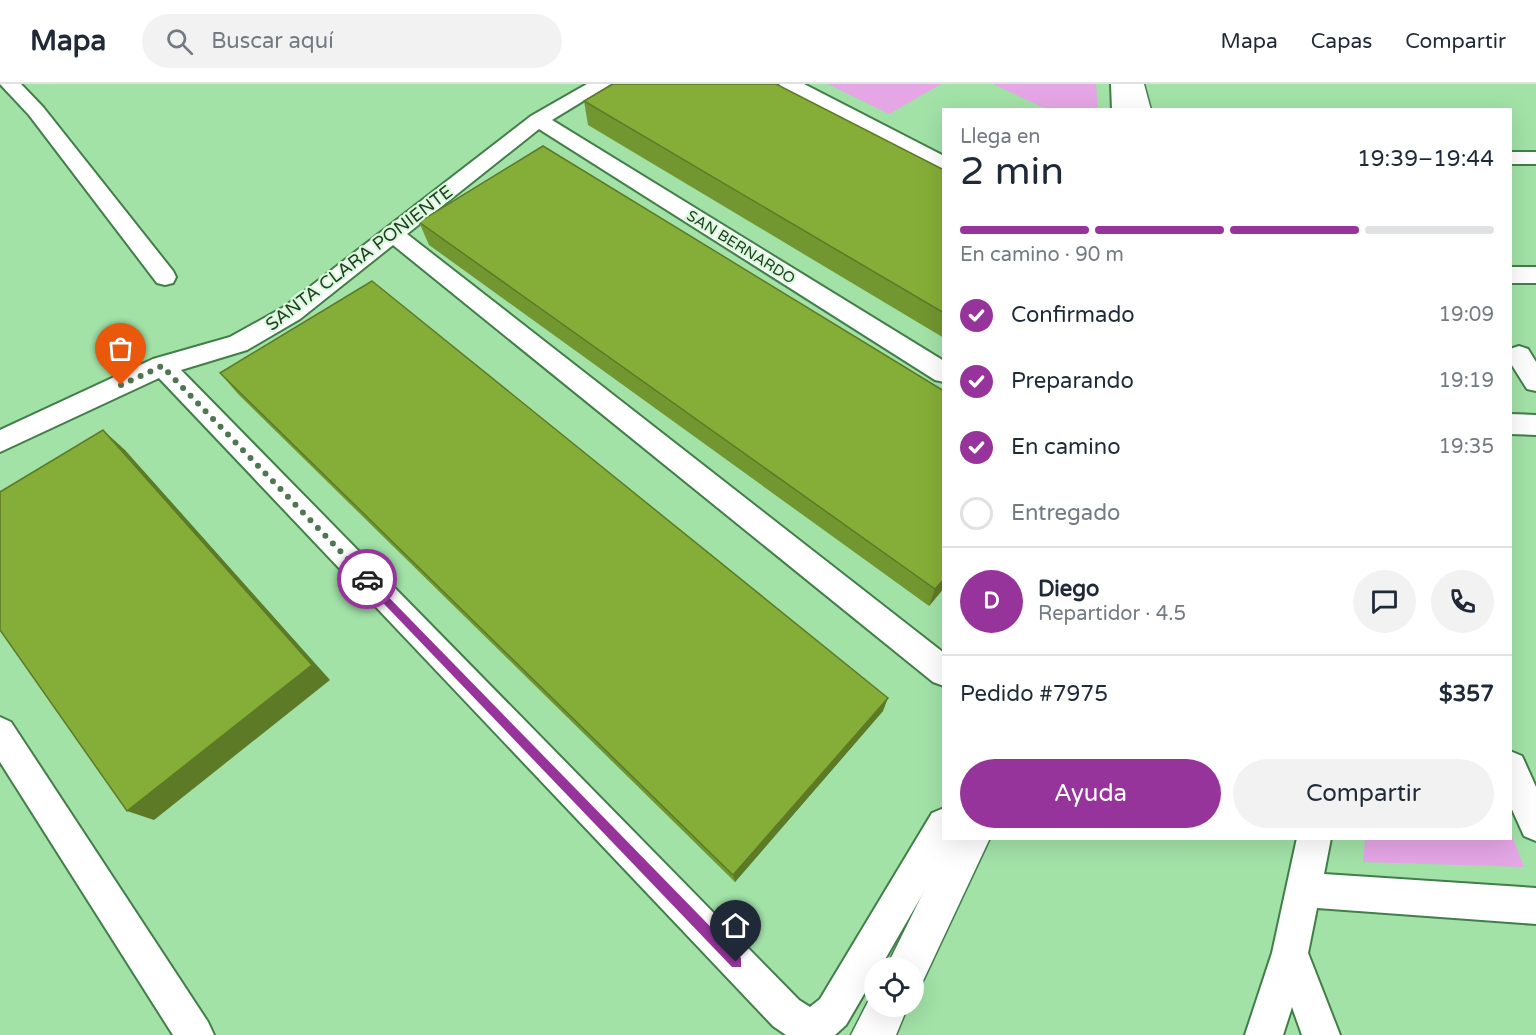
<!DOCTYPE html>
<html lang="es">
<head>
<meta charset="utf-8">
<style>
	:root { --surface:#fff; --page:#f2f2f3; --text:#1f2937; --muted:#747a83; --line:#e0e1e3; --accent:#97349b }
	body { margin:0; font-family:"Varela Round",sans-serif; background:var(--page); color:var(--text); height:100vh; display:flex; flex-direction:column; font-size:22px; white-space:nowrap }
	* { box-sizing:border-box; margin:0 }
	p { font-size:20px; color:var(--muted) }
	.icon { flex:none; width:33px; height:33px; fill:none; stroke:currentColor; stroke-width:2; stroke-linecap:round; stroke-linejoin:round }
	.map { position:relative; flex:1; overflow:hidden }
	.drawer { position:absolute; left:942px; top:24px; width:570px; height:732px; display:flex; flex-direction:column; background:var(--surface); border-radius:0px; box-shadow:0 6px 24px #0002 }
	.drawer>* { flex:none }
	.controls { position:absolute; left:864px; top:873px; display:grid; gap:12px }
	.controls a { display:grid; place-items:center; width:60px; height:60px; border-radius:50%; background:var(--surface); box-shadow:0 6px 24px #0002; font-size:30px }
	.pin { position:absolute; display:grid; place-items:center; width:51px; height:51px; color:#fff; margin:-62px -26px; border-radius:50% 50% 50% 0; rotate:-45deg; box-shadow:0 0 6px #0007 }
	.pin .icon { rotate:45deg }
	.courier { position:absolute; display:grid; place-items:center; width:60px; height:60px; margin:-30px; border:4px solid #97349b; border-radius:50%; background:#fff; color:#222; box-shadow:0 2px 8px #0007 }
	.summary em { font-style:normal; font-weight:600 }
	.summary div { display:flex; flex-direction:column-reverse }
	.summary { display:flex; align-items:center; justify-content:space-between; height:102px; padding:0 18px }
	h1 { font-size:39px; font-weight:600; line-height:45px }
	.bar { display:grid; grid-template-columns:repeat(4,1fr); gap:9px 6px; align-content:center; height:72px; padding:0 18px }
	.bar i { height:8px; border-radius:4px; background:var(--line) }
	.bar .on { background:var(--accent) }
	.bar p { grid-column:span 4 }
	.line { display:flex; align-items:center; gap:15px; padding:0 18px; border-top:2px solid var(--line) }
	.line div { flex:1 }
	.round { display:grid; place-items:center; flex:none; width:63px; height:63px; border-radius:32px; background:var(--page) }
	ol { padding:0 18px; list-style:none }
	li { display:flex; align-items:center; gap:18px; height:66px }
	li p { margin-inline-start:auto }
	li .icon { padding:6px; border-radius:50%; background:var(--accent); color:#fff; stroke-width:4 }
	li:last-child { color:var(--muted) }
	li i { width:33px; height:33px; border:3px solid var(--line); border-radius:50% }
	.action { display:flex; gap:12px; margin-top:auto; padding:12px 18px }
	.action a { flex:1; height:69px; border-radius:36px; background:var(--accent); color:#fff; font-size:24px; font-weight:600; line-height:69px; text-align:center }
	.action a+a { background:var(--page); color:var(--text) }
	header { display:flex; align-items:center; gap:36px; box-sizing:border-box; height:84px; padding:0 30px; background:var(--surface); border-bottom:2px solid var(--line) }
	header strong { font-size:28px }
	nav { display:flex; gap:33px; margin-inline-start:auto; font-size:21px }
	.search { width:420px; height:54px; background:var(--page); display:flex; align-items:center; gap:15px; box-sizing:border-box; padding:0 21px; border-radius:33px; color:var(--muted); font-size:22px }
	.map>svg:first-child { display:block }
	.green { fill:#e5a6e6 }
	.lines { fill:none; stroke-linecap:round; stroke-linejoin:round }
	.minor-casing { stroke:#427e49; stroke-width:4 }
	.tertiary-casing { stroke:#427e49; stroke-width:3 }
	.minor { fill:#fff; fill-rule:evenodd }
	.tertiary { fill:#fff; fill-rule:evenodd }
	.wall { fill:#729630 }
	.shaded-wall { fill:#5d7a27 }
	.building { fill:#85ae38; stroke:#5d7a27; stroke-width:1.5 }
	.route { fill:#97349b }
	.done { stroke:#4f7652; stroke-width:6; stroke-dasharray:0 10.8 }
	.labels { text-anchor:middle; stroke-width:4.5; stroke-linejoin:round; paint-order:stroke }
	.far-street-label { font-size:15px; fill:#223c24; stroke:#dafadc }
	.street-label { font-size:18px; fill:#223c24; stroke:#dafadc }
</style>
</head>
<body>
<header>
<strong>Mapa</strong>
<div class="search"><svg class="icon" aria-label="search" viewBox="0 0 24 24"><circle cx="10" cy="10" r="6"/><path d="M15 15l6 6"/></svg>Buscar aquí</div>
<nav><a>Mapa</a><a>Capas</a><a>Compartir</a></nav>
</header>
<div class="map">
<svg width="1536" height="951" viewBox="0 0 1536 951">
	<rect width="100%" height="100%" fill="#a2e2a7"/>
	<!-- green -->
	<path class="green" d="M828,0h113l-52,30z
		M993,0h103l2,25h-52z
		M1511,749l13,34 -161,-5 2,-23 145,-1z"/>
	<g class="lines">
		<defs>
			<path id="minor" d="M0,0h21l22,23 130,164 3,6 -3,6 -8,2 -8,-2 -128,-168z
				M587,0h24l-59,36 392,241v21l-9,-2 -396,-251 -132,105 537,419v33l-11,-4 -540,-437 -93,74 -53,31 -66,20 618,630 11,7 10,-8 112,-186 12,-5v30h11l-75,130h-6v9l-28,48 -11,10h-49l-13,-9 -614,-648 -159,74v-22l153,-71 77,-22 54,-30 247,-191z
				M779,0h25l140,72v15l-162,-83z
				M1111,0h20l1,26h-20z
				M1510,68h26v12h-26z
				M1510,183h26v16h-26z
				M1519,262l9,3 8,13v29l-9,-2 -17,-27v-13z
				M1510,330l26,1v20l-26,-1z
				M0,633l11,5 197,300 6,13h-41l-173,-273z
				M1510,667l12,5 14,31v54l-12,-5 -14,-31z
				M1297,754h34l-7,36 212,14v36l-219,-16 -9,45 32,82h-38l-10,-28 -9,28h-38l27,-82z"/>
			<path id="tertiary" d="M1122,0h22l7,26h-22z
				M950,754h40l-68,145 -8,4v-19h-28z
				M874,906v16h34l-12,29h-45z"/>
		</defs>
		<!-- minor casing -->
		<use href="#minor" class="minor-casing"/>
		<!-- tertiary casing -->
		<use href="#tertiary" class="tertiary-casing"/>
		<!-- minor -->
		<use href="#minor" class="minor"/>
		<!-- tertiary -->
		<use href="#tertiary" class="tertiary"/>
	</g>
	<!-- wall -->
	<path class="wall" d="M584,17l360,69v168l-356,-213z
		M419,138l525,366 -15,18 -500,-361z
		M220,289l663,338 -148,171 -497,-488z"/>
	<!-- shaded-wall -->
	<path class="shaded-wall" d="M103,346l22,20 205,230 -176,140 -27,-9z
		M944,495v9l-15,18 6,-17z
		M888,614l-5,13 -148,171 -2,-7z"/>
	<!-- building -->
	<path class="building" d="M613,0h163l168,86v143l-360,-212z
		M543,62l401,245v188l-9,10 -516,-367z
		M372,197l516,417 -155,177 -513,-502z
		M103,346l209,235 -185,146 -127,-181v-138z"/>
	<!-- route -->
	<path class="route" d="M367,491l374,383v9h-9l-369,-385v-6z"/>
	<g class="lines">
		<!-- done -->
		<path class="done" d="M121,301l41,-19 205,213"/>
	</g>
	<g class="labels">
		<!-- far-street labels -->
		<g class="far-street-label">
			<text transform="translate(741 163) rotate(32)" y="5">SAN BERNARDO</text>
		</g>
		<!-- street labels -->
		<g class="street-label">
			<text transform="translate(359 174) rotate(-37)" y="6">SANTA CLARA PONIENTE</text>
		</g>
	</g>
</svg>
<div class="controls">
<a><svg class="icon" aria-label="locate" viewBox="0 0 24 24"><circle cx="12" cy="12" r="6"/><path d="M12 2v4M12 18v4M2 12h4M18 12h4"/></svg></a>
</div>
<div class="pin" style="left:121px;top:301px;background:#ea580c"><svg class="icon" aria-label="bag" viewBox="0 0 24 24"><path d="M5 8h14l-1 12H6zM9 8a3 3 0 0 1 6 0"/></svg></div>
<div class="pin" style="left:736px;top:878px;background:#1f2937"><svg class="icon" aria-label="home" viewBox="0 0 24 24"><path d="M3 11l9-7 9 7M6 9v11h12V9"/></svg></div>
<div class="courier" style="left:367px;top:495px"><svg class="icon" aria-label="car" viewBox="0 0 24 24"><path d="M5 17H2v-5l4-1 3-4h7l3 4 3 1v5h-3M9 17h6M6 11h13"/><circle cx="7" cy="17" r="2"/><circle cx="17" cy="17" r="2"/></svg></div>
<section class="drawer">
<div class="summary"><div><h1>2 min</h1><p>Llega en</p></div><em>19:39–19:44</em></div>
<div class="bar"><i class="on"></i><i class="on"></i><i class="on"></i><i></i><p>En camino · 90 m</p></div>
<ol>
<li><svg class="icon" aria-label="check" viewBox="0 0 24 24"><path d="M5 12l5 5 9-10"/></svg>Confirmado<p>19:09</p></li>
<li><svg class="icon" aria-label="check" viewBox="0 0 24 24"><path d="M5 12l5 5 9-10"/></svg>Preparando<p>19:19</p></li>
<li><svg class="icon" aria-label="check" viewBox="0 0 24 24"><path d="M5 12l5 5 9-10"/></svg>En camino<p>19:35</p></li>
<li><i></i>Entregado</li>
</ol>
<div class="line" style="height:108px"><b class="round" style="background:var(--accent);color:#fff">D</b><div><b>Diego</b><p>Repartidor · 4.5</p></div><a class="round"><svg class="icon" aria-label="chat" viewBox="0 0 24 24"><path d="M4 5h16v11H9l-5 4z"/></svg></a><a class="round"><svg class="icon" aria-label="phone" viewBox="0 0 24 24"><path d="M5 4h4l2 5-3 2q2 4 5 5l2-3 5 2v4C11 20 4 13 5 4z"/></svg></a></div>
<div class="line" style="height:78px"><div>Pedido #7975</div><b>$357</b></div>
<div class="action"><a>Ayuda</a><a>Compartir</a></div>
</section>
</div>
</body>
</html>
